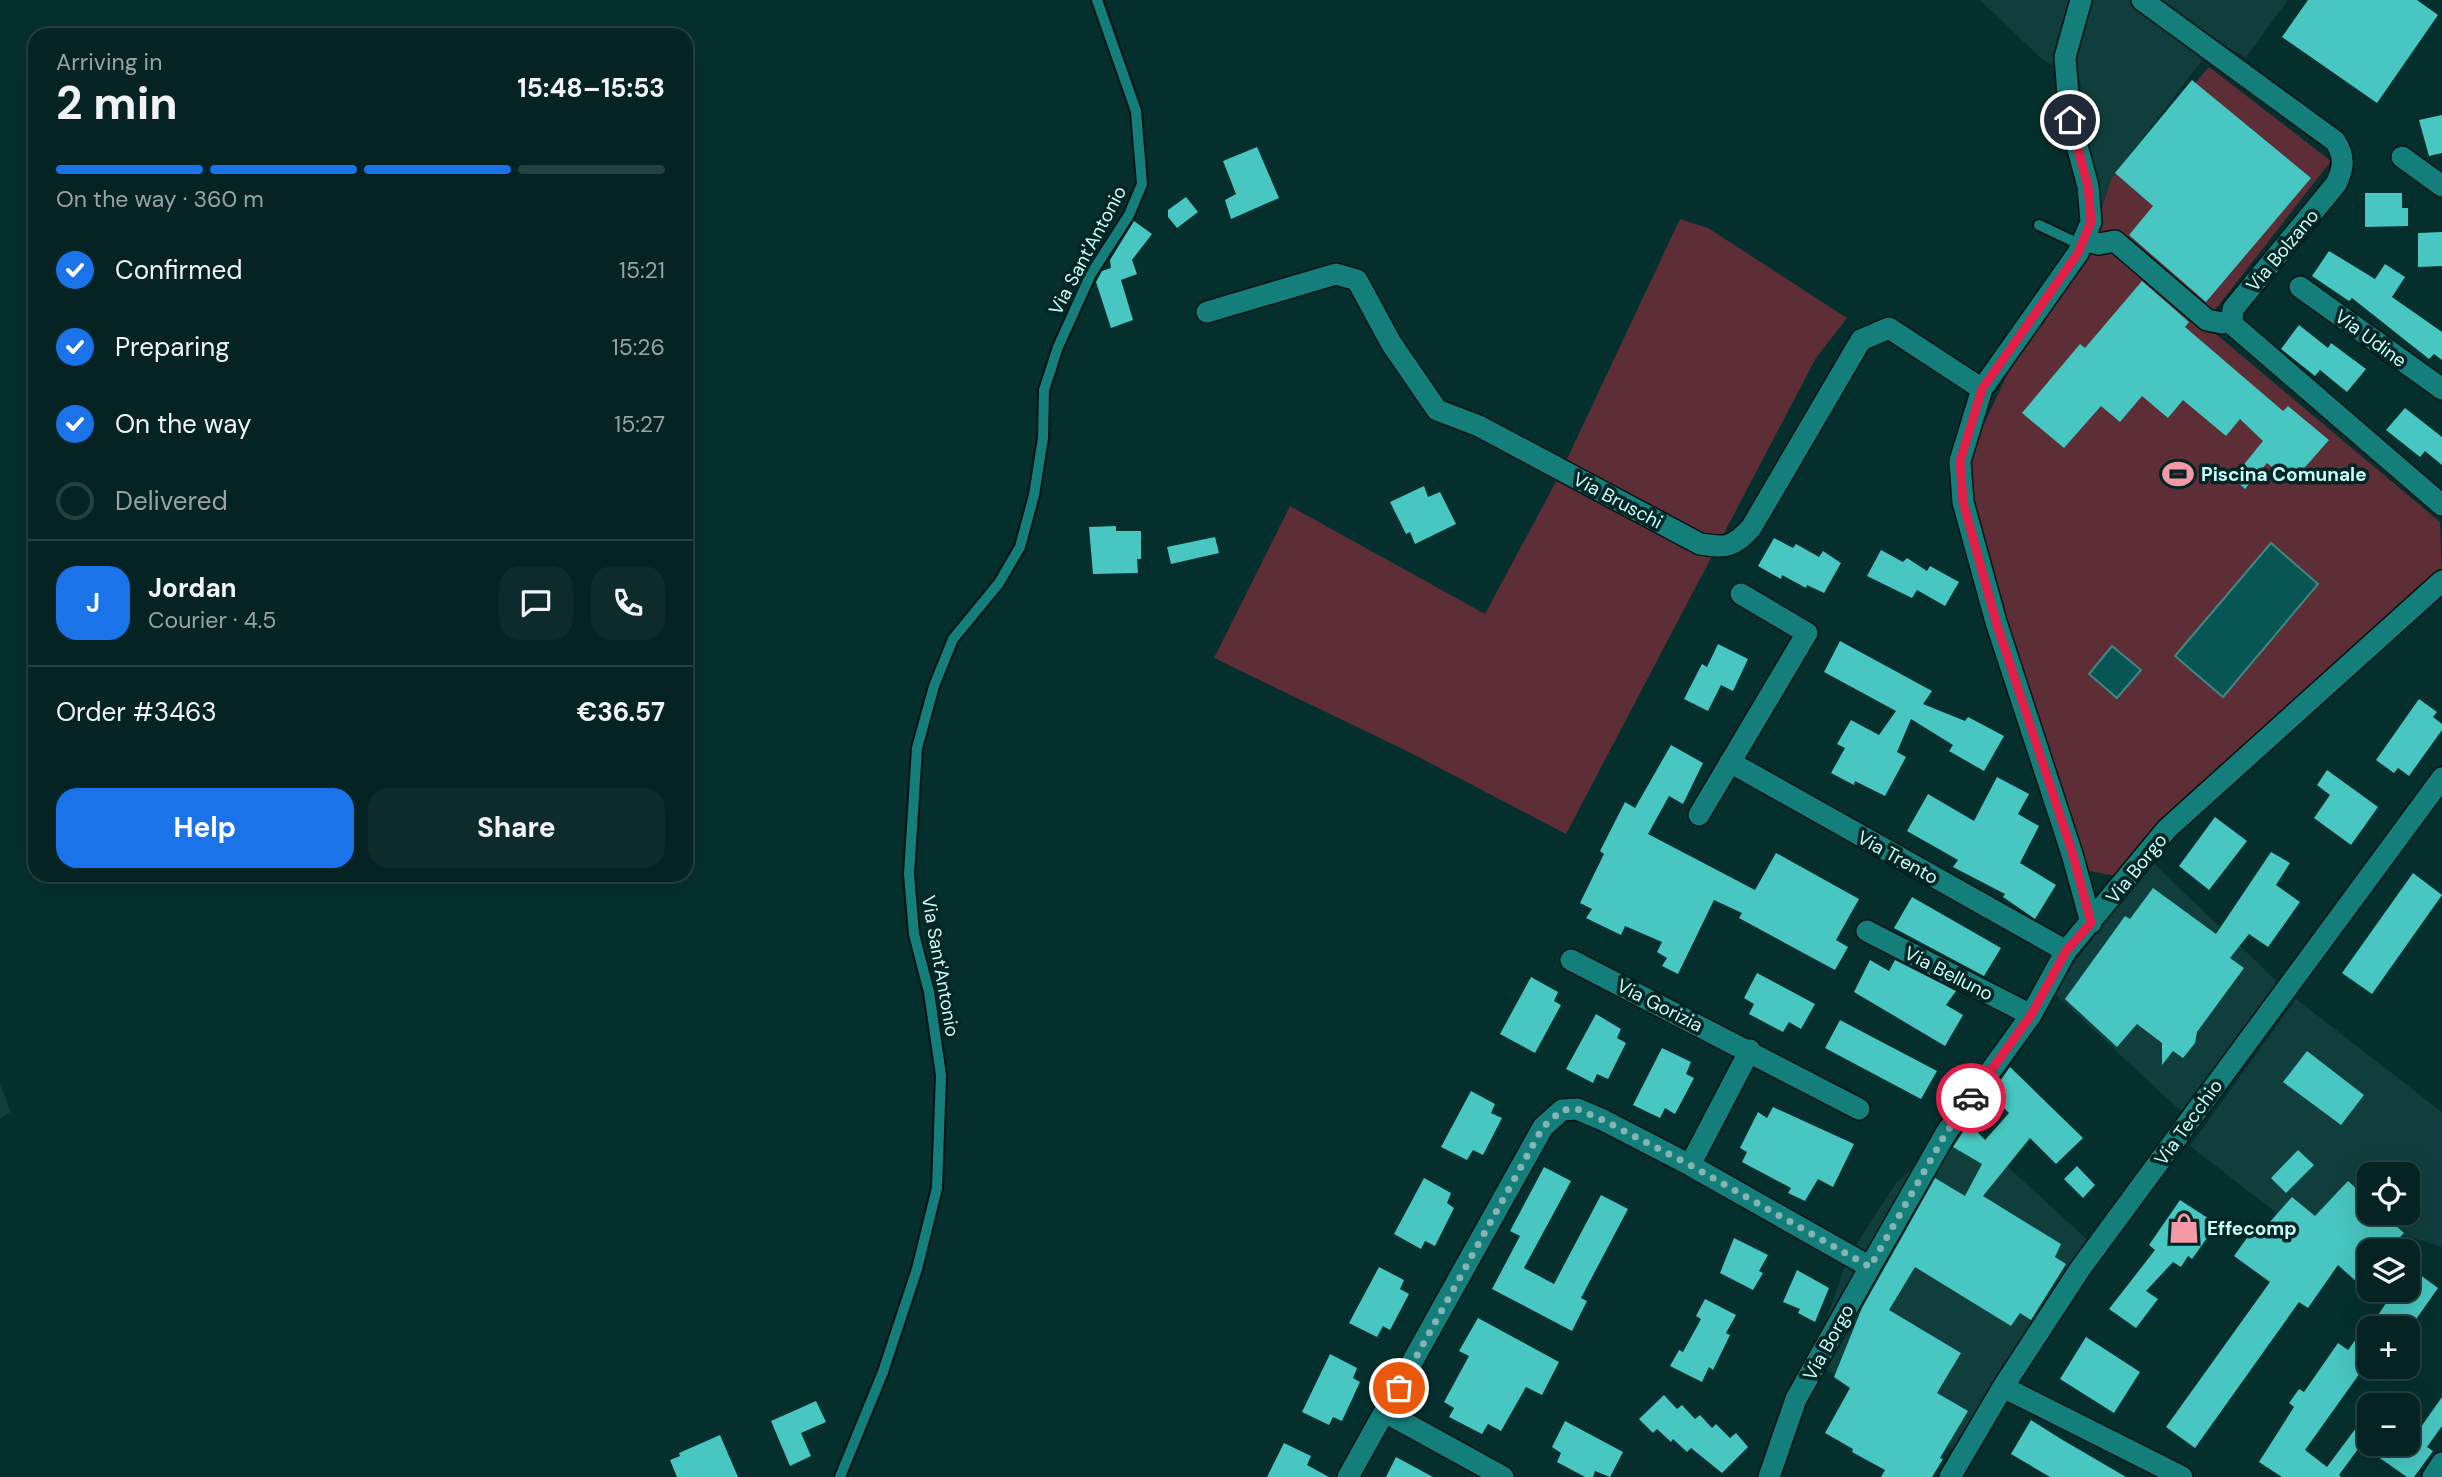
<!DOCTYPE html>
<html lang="en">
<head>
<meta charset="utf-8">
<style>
	:root { --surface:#042322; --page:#0d2b2a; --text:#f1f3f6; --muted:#97a4a5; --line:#254040; --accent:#1a73e8 }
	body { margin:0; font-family:"DM Sans",sans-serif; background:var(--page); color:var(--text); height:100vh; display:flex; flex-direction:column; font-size:26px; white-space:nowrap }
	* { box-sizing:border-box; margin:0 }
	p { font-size:23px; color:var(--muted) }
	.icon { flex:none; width:38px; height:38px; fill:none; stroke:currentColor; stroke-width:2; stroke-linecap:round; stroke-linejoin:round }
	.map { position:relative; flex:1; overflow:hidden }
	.details { position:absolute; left:28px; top:28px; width:665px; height:854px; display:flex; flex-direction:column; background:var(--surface); border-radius:21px; box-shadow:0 7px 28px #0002,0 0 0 2px var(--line) }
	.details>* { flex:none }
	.fabs { position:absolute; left:2357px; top:1162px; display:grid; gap:14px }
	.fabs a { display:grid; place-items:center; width:63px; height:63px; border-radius:14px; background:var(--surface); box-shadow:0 7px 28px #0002,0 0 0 2px var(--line); font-size:35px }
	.pin { position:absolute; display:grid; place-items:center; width:60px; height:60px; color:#fff; margin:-30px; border:4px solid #fff; border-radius:50%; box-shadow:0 2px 7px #0007 }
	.courier { position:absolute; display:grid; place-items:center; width:70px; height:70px; margin:-35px; border:5px solid #e11d48; border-radius:50%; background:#fff; color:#222; box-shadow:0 2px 9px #0007 }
	.headline em { font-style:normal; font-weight:700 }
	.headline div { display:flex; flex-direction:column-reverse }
	.headline { display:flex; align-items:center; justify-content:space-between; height:119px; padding:0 28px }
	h1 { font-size:46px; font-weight:700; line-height:52px }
	.bar { display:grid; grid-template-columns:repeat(4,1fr); gap:10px 7px; align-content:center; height:84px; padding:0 28px }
	.bar i { height:9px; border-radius:5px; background:var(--line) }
	.bar .selected { background:var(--accent) }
	.bar p { grid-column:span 4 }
	.line { display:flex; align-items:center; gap:18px; padding:0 28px; border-top:2px solid var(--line) }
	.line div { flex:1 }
	.round { display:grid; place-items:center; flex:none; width:74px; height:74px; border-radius:21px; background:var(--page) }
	ol { padding:0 28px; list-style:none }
	li { display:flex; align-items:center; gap:21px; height:77px }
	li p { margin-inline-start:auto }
	li .icon { padding:7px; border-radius:50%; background:var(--accent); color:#fff; stroke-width:4 }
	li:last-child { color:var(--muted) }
	li i { width:38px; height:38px; border:4px solid var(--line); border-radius:50% }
	.action { display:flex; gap:14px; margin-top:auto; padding:14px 28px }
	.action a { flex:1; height:80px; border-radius:21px; background:var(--accent); color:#fff; font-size:28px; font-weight:700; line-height:80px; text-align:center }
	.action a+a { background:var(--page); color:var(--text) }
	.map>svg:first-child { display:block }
	.built { fill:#103e3c; fill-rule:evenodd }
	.green { fill:#5d2e36 }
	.water { fill:#075653; stroke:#418885; stroke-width:2 }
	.building { fill:#48c6c1 }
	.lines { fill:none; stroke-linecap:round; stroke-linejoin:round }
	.lane-casing { stroke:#051413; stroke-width:14 }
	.street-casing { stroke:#051413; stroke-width:24 }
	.lane { stroke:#147e7a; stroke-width:10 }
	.street { stroke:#147e7a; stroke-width:21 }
	.done { stroke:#83b5b2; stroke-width:7; stroke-dasharray:0 12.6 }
	.route { stroke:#e11d48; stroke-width:9 }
	.labels { text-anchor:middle; stroke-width:7; stroke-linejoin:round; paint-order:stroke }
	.street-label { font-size:19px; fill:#c7fdf9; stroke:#002524 }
	.poi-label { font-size:19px; font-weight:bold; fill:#c7fdf9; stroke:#002524; text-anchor:start }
</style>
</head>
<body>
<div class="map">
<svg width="2442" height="1477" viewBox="0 0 2442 1477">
	<rect width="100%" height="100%" fill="#052f2d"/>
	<!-- built -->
	<path class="built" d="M1980,0h308l-42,57 -30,-15 -105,137 -14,45 -17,-143 -38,-22z
		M2152,862l132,126 -98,128 -134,-125z
		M2296,999l146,113v135l-39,-12 -15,16h-18l-1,20 -11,12 -58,-52 -110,-85zM2370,1174h38v39h-38z
		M0,1084l11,28 -11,6z
		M1962,1125l129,118 -133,209 -146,-91 36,-104 48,-74z"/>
	<!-- green -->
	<path class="green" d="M2209,67l122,94 -127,163 236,198 2,52 -260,225 -66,77 -27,-5 -88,-260 -29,-112v-49l39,-84 86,-142 14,-45z
		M1680,219l28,9 139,90 -31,40 -250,476 -157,-82 -195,-94 76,-152 195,108 73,-136z"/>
	<!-- water -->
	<path class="water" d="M2271,543l47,41 -95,113 -48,-41z
		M2112,646l29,24 -24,28 -28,-24z"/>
	<!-- building -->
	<path class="building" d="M2308,0h109l21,15 -61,88 -95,-66z
		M2192,80l119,98 -105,124 -77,-67 24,-29 -38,-33z
		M2442,115v38l-13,3 -10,-36z
		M1257,147l22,51 -48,21 -6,-19 11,-6 -13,-33z
		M2365,193h37v15h6v18l-43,1z
		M1186,197l12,15 -21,16 -9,-11v-7z
		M1134,221l18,13 -20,26 5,14 -16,6 12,40 -22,8 -15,-46 6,-11 9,-3 -1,-8z
		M2442,232v34l-24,1v-34z
		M2329,251l46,28 10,-15 20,13 -13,20 50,35v28l-8,-6 -5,5 -77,-61 -3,3 -37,-25z
		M2142,281l47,41 -4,5 98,84 5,-5 41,34 -38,43 -24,-20 -22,26 -12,-11 30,-37 -23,-22 -14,17 -43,-36 -15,18 -26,-22 -22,26 -19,-16 -37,42 -42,-35 58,-69 5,4z
		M2299,325l29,23 3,-5 35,26 -19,23 -27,-22 -5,6 -34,-27z
		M2405,408l37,29v28l-17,-14 -5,6 -34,-27z
		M1424,486l4,11 12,-5 16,32 -41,20 -5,-12 -4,2 -16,-32z
		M1116,526v5h25v28h-4l1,14 -45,1 -4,-47z
		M1215,537l4,16 -48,11 -4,-17z
		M1774,538l19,10 3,-4 23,13 4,-6 18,12 -17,30 -17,-8 -1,3 -24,-13 -1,4 -23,-13z
		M1881,550l22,12 4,-4 20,13 3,-5 29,16 -14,24 -28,-16 -5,8 -45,-22z
		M1840,641l92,50 -9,13 42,17 3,-4 36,19 -20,35 -35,-20 4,-6 -42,-26 -14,33 9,5 -21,39 -30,-15 -1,4 -23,-12 14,-25 -8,-4 14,-24 28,15 17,-24 -72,-39z
		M1718,644l30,15 -15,32 -12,-6 -13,26 -24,-12 18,-35 5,3z
		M2419,699l18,13 -4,5 9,7v6l-33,46 -11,-8 -4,5 -18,-13z
		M1671,745l32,18 -20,41 -14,-8 -21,38 107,56 21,-37 83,46 -23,41 12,7 -13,23 -96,-52 3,-5 -28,-13 -36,74 -16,-8 5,-8 -10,-6 5,-10 -37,-16 -4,9 -35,-17 6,-9 -12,-6 24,-49 -4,-3 25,-49 10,6z
		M2327,770l51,37 -27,38 -37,-27 16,-23 -13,-10z
		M1997,777l32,17 -11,20 21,12 -19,37 36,22 -21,34 -32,-22 2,-3 -52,-27 5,-7 -51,-29 21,-37 46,27z
		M2215,817l32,24 -38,49 -30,-24z
		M2271,852l19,11 -14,22 24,17 -32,45 -19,-13 -19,24 14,10 -47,64 -2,11 -12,15 -10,-7 -11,14v-22l-25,-19 -20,23 -52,-48 60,-83 5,3 23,-31 63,46z
		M2413,873l29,22 -70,99 -30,-21z
		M1912,897l89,51 -17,28 -90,-48z
		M1870,960l19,11 6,-11 61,31 -10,14 17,10 -18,31 -91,-54z
		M1757,973l58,31 -14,25 -12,-7 -6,10 -34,-18 5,-10 -10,-6z
		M1531,977l27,15 -4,9 7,4 -26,48 -35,-19z
		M1596,1014l25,15 -4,9 9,5 -18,36 -11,-5 -4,9 -27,-14z
		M1840,1020l97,51 -16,28 -96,-51z
		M1662,1048l29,14 -5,12 8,4 -19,36 -10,-6 -5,10 -27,-13z
		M2307,1051l57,44 -23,30 -58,-43z
		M2010,1067l73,71 -27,26 -26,-26 -47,58 78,48 -6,13 11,7 -35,56 -11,-7 -9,13 -96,-59 -26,43 72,43 -24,40 31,18 -28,47 3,1 -11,18h-51l4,-7 -33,-18 1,-3 -28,-16 25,-45 -16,-11 28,-69 73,-130 30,18 17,-32 -29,-17 16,-24 16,17 24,-27 -19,-18z
		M1471,1091l24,13 -4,9 11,5 -19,37 -10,-5 -6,10 -26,-13z
		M1773,1107l81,37 -21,43 -15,-8 -13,22 -17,-8 3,-5 -49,-26 5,-10 -7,-4 18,-36 9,6z
		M2298,1150l16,15 -28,28 -15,-15z
		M2077,1166l18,19 -12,13 -19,-19z
		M1544,1167l27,14 -47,87 30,16 47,-89 27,14 -47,89 6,3 -15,30 -80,-42 28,-53 -10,-5z
		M1424,1178l27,15 -4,10 7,5 -19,38 -10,-5 -4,8 -27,-15z
		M2348,1181l22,20v12h12l22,20 -17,18h-17v20l-12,12 -20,-18 -30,43 -9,-6 -104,146 -29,-21 104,-145 -36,-26 20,-28 6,5 32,-36 23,19z
		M2180,1200l37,24 -25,35 -4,-3 -7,11 -8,-5 -27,29 12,8 -22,29 -27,-19 46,-59 -6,-5z
		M1734,1238l34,17 -9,16 4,2 -10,17 -33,-17z
		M2408,1266l30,22 -28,40h-40v31l-65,91 22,17 43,-58v35h39l33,-47v29l-15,21 6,4 -19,26h-7l-46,-32 -22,30 2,2h-59l-23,-15 35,-55 -5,-4 10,-14 5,3 34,-49 10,7 22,-30v7l25,-37h13z
		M1379,1267l25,13 -4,9 9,5 -19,36 -7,-4 -6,11 -28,-14z
		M1797,1270l32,18 -14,34 -17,-9 2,-4 -17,-7z
		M1705,1299l31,16 -10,18 4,2 -17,35 -4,-3 -7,15 -32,-16 9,-16 4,2 18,-33 -5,-3z
		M1478,1318l81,44 -17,33 -16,-8 -25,44 -13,-7 -6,10 -33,-17 5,-9 -10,-6 25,-46 -10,-5z
		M2086,1337l54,35 -26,41 -54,-34z
		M1330,1354l27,14 -4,10 7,4 -18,39 -9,-4 -4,8 -27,-13z
		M1664,1395l13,14 5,-4 13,14 5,-4 12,13 4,-4 14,14 6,-5 12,14 -26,26 -31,-25 -4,4 -14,-13 -2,3 -14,-13 -4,4 -14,-14z
		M816,1401l10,21 -25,11 10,23 -21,10 -19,-45z
		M2031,1420l30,19 65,38h-76l-39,-23z
		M1565,1421l58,31 -13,25 -15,-6 -2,6h-8l-28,-15 4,-9 -9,-6z
		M720,1435l18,42h-61l-7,-17 10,-4 -1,-3z
		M1284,1443l27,13 -4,9 22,12h-62z
		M1396,1457l37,20h-47z"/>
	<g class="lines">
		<defs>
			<path id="lane" d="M2039,225l42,20
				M840,1477l43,-105 34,-103 20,-81 4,-113 -12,-83 -15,-58 -5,-60 8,-126 17,-62 19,-47 46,-56 21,-36 14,-52 9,-57 1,-48 14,-43 33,-73 38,-59 13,-31 -6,-73 -39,-111"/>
			<path id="street" d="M2081,0l-16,57 5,63 18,66 3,36 -13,31 -96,136 -22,72 3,41 33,120 76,232 19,69
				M2142,0l193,141c10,15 9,27 1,43l-103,125 -1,15 210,181
				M2402,157l40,29
				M2083,240l16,4 16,-3 92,79 15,3 9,-3
				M2300,287l142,102
				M1207,312l129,-38 21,6 34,63 46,67 42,16 221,118c27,4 32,4 51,-16l110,-188 28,-12 93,61
				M1730,762l336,189
				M1699,815l108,-182 -66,-39
				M1867,931l164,84
				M1571,960l288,149
				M1690,1165l60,-115
				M2003,1387l179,90
				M1385,1412l118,65
				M1348,1477l195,-350 19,-17 15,-1 26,11 87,45 180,102
				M1769,1477l27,-78 74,-132 76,-134 85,-118 35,-64 101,-122 275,-248
				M1950,1477l53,-90 77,-118 362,-491
				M2433,1477l9,-14"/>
		</defs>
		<!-- lane casing -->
		<use href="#lane" class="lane-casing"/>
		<!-- street casing -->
		<use href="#street" class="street-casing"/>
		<!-- lane -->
		<use href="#lane" class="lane"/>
		<!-- street -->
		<use href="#street" class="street"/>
	</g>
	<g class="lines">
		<!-- done -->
		<path class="done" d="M1399,1388l144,-261 19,-17 15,-1 26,11 87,45 180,102 76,-134 25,-35"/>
		<!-- route -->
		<path class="route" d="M1971,1098l60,-83 35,-64 25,-28 -18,-68 -77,-233 -33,-120 -3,-41 22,-72 96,-136 13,-31 -3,-36 -18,-66"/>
	</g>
	<!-- icons -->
	<defs>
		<symbol id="stadium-bare" viewBox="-9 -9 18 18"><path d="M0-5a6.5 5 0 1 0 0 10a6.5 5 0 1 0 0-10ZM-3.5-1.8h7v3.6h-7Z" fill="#f49aa6" stroke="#002524" stroke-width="2.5" paint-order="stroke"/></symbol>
		<symbol id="shop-bare" viewBox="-9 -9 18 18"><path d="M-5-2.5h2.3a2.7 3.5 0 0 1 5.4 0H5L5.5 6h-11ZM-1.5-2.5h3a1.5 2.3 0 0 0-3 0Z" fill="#f49aa6" stroke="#002524" stroke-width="2.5" paint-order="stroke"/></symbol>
	</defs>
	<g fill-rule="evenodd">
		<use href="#stadium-bare" x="2156" y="452" width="44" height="44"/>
		<use href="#shop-bare" x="2162" y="1206" width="44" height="44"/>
	</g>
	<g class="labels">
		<!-- street labels -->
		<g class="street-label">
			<text transform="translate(1087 250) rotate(-62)" y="7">Via Sant'Antonio</text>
			<text transform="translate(2282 250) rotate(-50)" y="7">Via Bolzano</text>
			<text transform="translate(2371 338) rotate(36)" y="7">Via Udine</text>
			<text transform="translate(1618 500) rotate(28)" y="7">Via Bruschi</text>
			<text transform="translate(1898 857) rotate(29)" y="7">Via Trento</text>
			<text transform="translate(2136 868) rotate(-51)" y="7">Via Borgo</text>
			<text transform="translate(941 966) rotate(80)" y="7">Via Sant'Antonio</text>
			<text transform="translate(1949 973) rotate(27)" y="7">Via Belluno</text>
			<text transform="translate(1660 1005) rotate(27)" y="7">Via Gorizia</text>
			<text transform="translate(2188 1122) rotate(-54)" y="7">Via Tecchio</text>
			<text transform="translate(1828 1342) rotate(-61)" y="7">Via Borgo</text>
		</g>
		<!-- poi labels -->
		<g class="poi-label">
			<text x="2201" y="481">Piscina Comunale</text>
			<text x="2207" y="1235">Effecomp</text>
		</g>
	</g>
</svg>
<div class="fabs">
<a><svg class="icon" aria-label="locate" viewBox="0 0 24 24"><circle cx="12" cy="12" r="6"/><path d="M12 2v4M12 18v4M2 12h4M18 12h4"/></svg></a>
<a><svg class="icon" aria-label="layers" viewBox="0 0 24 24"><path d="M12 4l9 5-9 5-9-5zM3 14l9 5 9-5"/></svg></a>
<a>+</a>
<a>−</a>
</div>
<div class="pin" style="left:1399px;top:1388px;background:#ea580c"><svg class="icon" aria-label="bag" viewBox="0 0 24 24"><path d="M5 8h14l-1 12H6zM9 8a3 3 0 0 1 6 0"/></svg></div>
<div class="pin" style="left:2070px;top:120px;background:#1f2937"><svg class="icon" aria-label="home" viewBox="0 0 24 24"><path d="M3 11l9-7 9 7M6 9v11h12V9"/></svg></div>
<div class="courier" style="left:1971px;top:1098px"><svg class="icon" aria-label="car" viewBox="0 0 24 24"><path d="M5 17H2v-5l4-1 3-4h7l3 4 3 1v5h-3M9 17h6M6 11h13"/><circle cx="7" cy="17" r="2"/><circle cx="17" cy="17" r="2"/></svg></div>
<section class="details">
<div class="headline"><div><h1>2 min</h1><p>Arriving in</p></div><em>15:48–15:53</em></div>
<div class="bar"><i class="selected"></i><i class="selected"></i><i class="selected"></i><i></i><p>On the way · 360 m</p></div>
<ol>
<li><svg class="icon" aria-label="check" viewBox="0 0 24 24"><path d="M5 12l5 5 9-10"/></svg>Confirmed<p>15:21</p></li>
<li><svg class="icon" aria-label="check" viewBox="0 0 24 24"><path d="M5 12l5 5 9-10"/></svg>Preparing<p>15:26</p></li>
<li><svg class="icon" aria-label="check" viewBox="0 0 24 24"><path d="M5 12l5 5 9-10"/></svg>On the way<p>15:27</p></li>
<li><i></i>Delivered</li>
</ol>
<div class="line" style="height:126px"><b class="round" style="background:var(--accent);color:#fff">J</b><div><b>Jordan</b><p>Courier · 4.5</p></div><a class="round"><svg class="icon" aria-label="chat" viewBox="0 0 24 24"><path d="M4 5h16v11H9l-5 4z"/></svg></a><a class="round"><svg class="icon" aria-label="phone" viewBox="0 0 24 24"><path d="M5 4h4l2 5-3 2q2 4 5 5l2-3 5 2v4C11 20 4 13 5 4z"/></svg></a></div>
<div class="line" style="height:91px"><div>Order #3463</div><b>€36.57</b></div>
<div class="action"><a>Help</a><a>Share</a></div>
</section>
</div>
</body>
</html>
